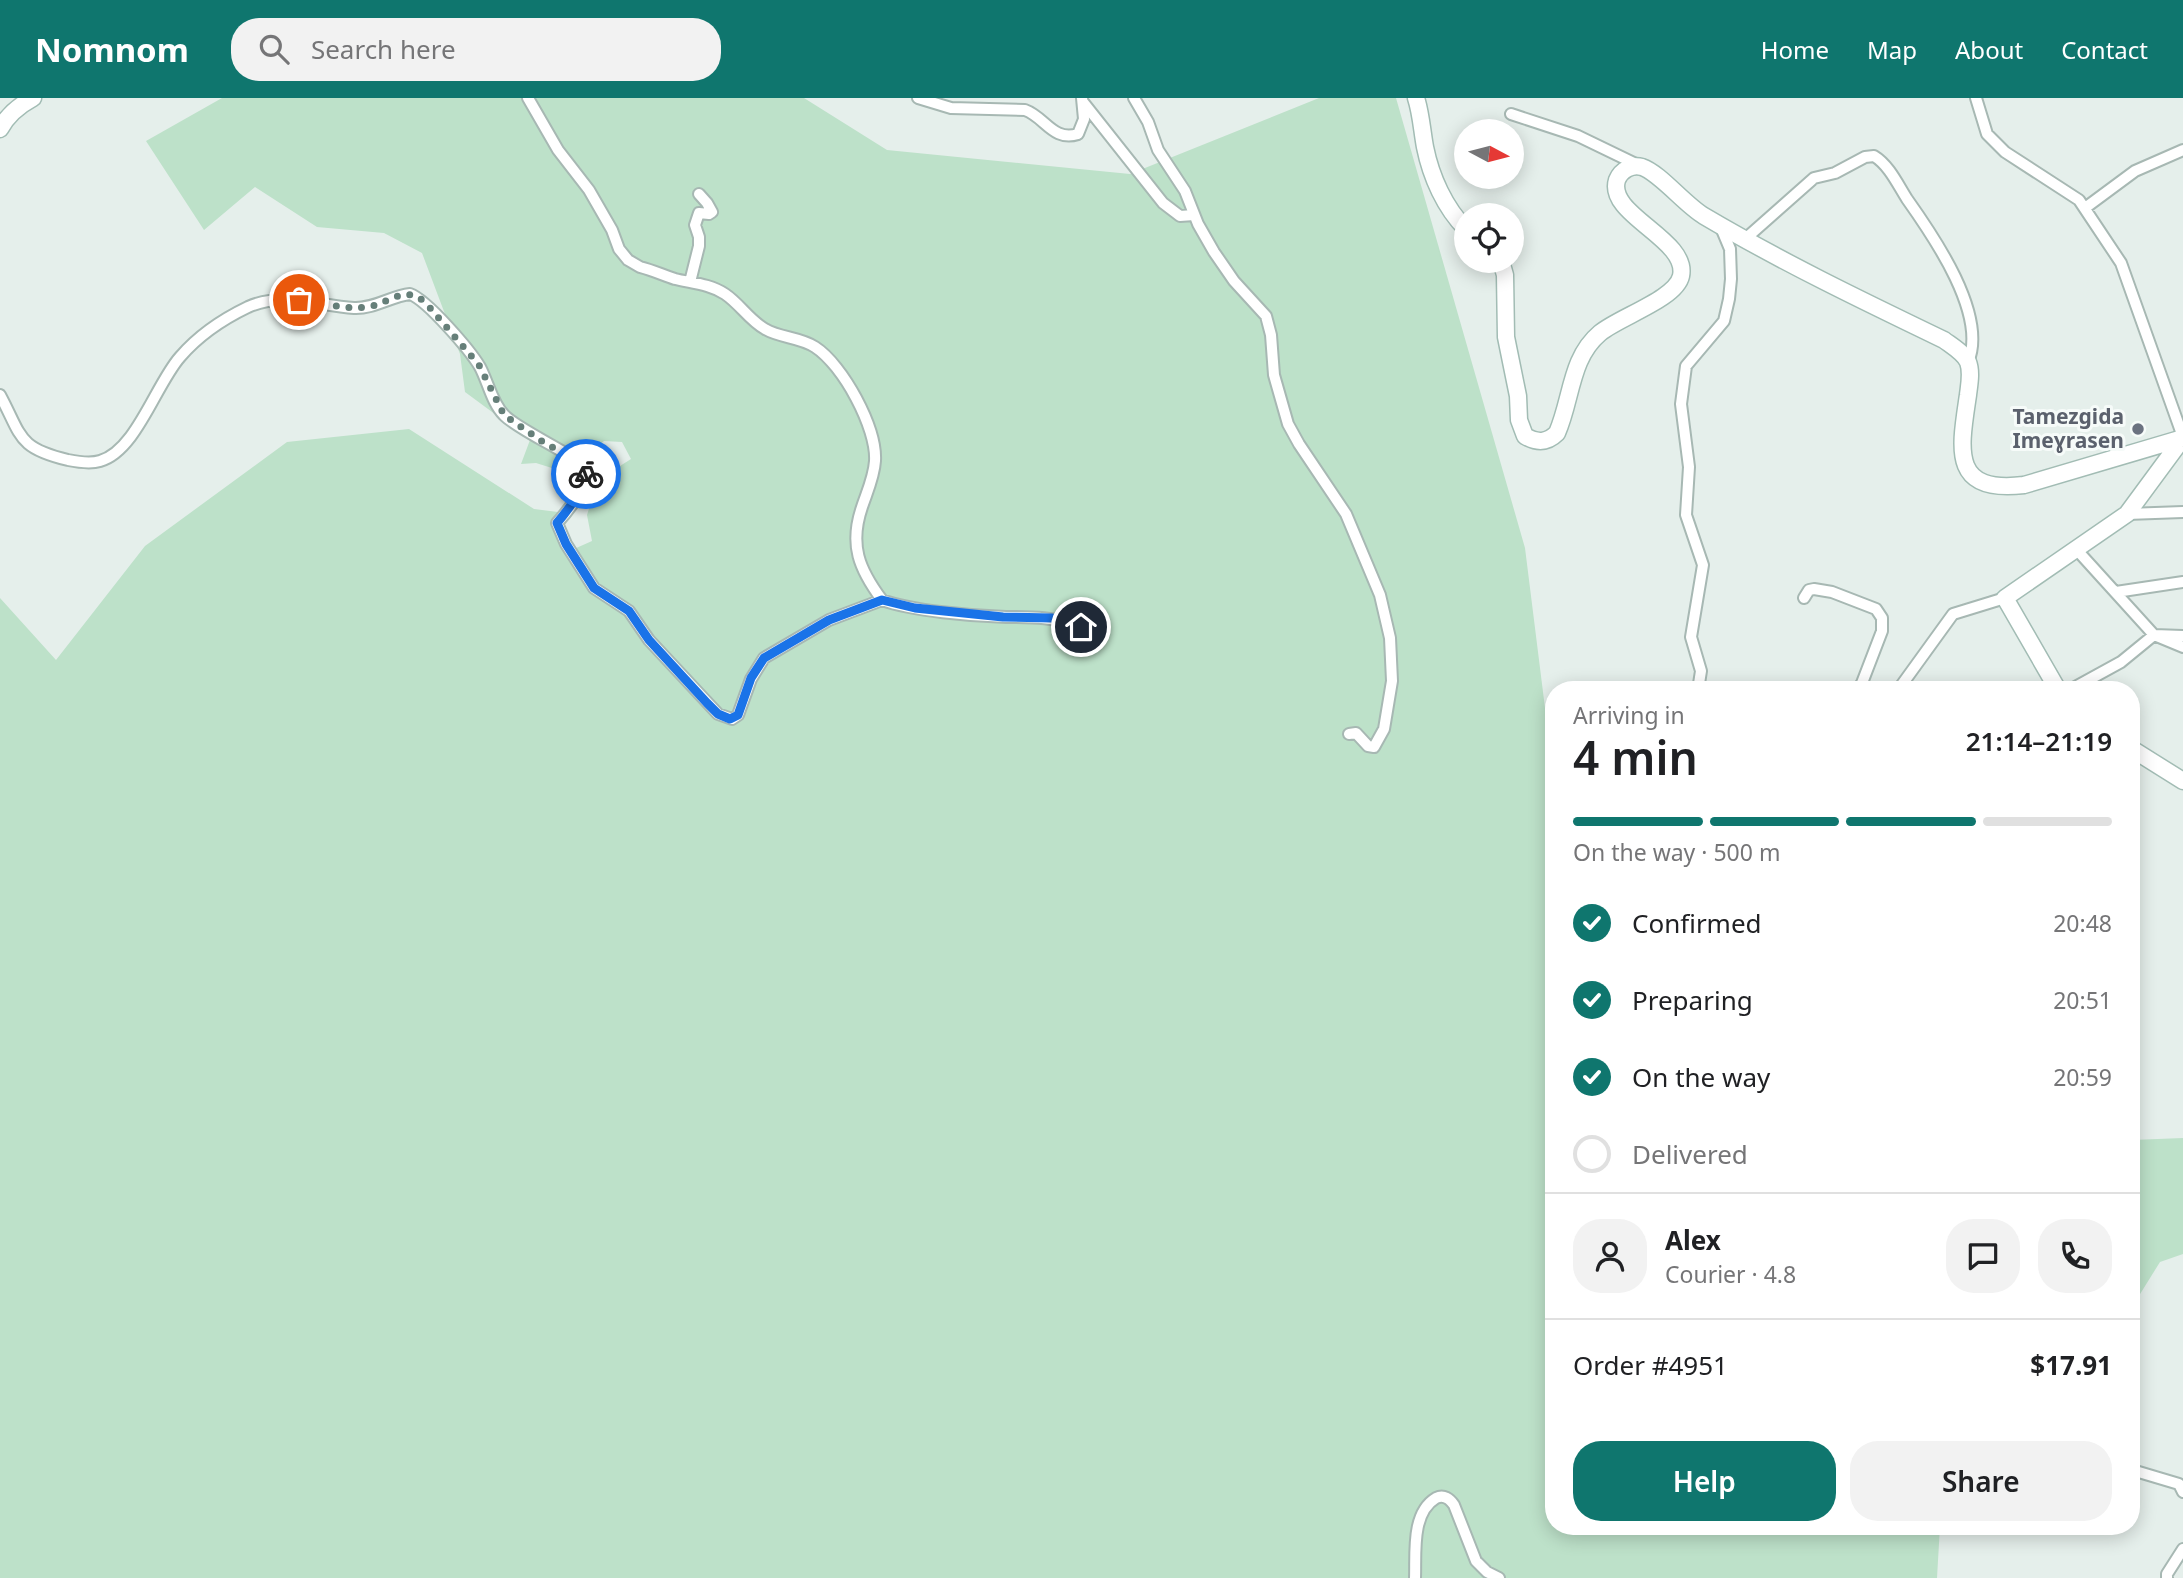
<!DOCTYPE html>
<html lang="en">
<head>
<meta charset="utf-8">
<style>
	:root { --surface:#fff; --page:#f2f2f2; --text:#202124; --muted:#757577; --line:#e0e0e0; --accent:#0f766e }
	body { margin:0; font-family:"Noto Sans",sans-serif; background:var(--page); color:var(--text); height:100vh; display:flex; flex-direction:column; font-size:26px; white-space:nowrap }
	* { box-sizing:border-box; margin:0 }
	p { font-size:23px; color:var(--muted) }
	.icon { flex:none; width:38px; height:38px; fill:none; stroke:currentColor; stroke-width:2; stroke-linecap:round; stroke-linejoin:round }
	.map { position:relative; flex:1; overflow:hidden }
	.sheet { position:absolute; left:1545px; top:583px; width:595px; height:854px; display:flex; flex-direction:column; background:var(--surface); border-radius:28px; box-shadow:0 4px 18px #0003 }
	.sheet>* { flex:none }
	.needle { width:46px; rotate:97deg }
	.buttons { position:absolute; left:1454px; top:21px; display:grid; gap:14px }
	.buttons a { display:grid; place-items:center; width:70px; height:70px; border-radius:50%; background:var(--surface); box-shadow:0 4px 18px #0003; font-size:35px }
	.pin { position:absolute; display:grid; place-items:center; width:60px; height:60px; color:#fff; margin:-30px; border:4px solid #fff; border-radius:50%; box-shadow:0 2px 7px #0007 }
	.courier { position:absolute; display:grid; place-items:center; width:70px; height:70px; margin:-35px; border:5px solid #1a73e8; border-radius:50%; background:#fff; color:#222; box-shadow:0 2px 9px #0007 }
	.overview em { font-style:normal; font-weight:600 }
	.overview div { display:flex; flex-direction:column-reverse }
	.overview { display:flex; align-items:center; justify-content:space-between; height:119px; padding:0 28px }
	h1 { font-size:46px; font-weight:600; line-height:52px }
	.bar { display:grid; grid-template-columns:repeat(4,1fr); gap:10px 7px; align-content:center; height:84px; padding:0 28px }
	.bar i { height:9px; border-radius:5px; background:var(--line) }
	.bar .selected { background:var(--accent) }
	.bar p { grid-column:span 4 }
	.line { display:flex; align-items:center; gap:18px; padding:0 28px; border-top:2px solid var(--line) }
	.line div { flex:1 }
	.round { display:grid; place-items:center; flex:none; width:74px; height:74px; border-radius:28px; background:var(--page) }
	ol { padding:0 28px; list-style:none }
	li { display:flex; align-items:center; gap:21px; height:77px }
	li p { margin-inline-start:auto }
	li .icon { padding:7px; border-radius:50%; background:var(--accent); color:#fff; stroke-width:4 }
	li:last-child { color:var(--muted) }
	li i { width:38px; height:38px; border:4px solid var(--line); border-radius:50% }
	.action { display:flex; gap:14px; margin-top:auto; padding:14px 28px }
	.action a { flex:1; height:80px; border-radius:28px; background:var(--accent); color:#fff; font-size:28px; font-weight:600; line-height:80px; text-align:center }
	.action a+a { background:var(--page); color:var(--text) }
	header { display:flex; align-items:center; gap:42px; box-sizing:border-box; height:98px; padding:0 35px; background:var(--accent); color:#fff }
	header strong { font-size:33px }
	nav { display:flex; gap:38px; margin-inline-start:auto; font-size:24px }
	.search { width:490px; height:63px; background:var(--page); display:flex; align-items:center; gap:18px; box-sizing:border-box; padding:0 24px; border-radius:28px; color:var(--muted); font-size:26px }
	.map>svg:first-child { display:block }
	.green { fill:#bde1c9 }
	.lines { fill:none; stroke-linecap:round; stroke-linejoin:round }
	.street-casing { stroke:#a7b8b3; stroke-width:14 }
	.secondary-casing { stroke:#a2bcb4; stroke-width:19 }
	.street { stroke:#fff; stroke-width:10 }
	.secondary { stroke:#fff; stroke-width:16 }
	.done { stroke:#667f79; stroke-width:7; stroke-dasharray:0 12.6 }
	.route { stroke:#1a73e8; stroke-width:9 }
	.worship-dot { fill:#6b7280; stroke:#f6fbf9; stroke-width:2.5 }
	.labels { text-anchor:middle; stroke-width:6; stroke-linejoin:round; paint-order:stroke }
	.worship-label { font-size:21px; font-weight:bold; fill:#5b616d; stroke:#f6fbf9; text-anchor:end }
</style>
</head>
<body>
<header>
<strong>Nomnom</strong>
<div class="search"><svg class="icon" aria-label="search" viewBox="0 0 24 24"><circle cx="10" cy="10" r="6"/><path d="M15 15l6 6"/></svg>Search here</div>
<nav><a>Home</a><a>Map</a><a>About</a><a>Contact</a></nav>
</header>
<div class="map">
<svg width="2183" height="1480" viewBox="0 0 2183 1480">
	<rect width="100%" height="100%" fill="#e5efeb"/>
	<!-- green -->
	<path class="green" d="M222,0h582l83,52 243,24 189,-76h77l129,450 29,232v746h386l-3,52h-1937v-980l56,62 89,-114 142,-104 122,-13 125,80 24,3 16,37 18,-8 -5,-26 11,-35 33,-21 -9,-17 -18,-1 -18,15 -17,5v12l-8,8 -6,-12 -19,-6 -15,1 9,-24 -65,-48 -5,-38 -38,-101 -38,-20 -67,-6 -62,-40 -51,43 -58,-89z
		M2183,1040v116l-23,8 -28,45v-167z"/>
	<g class="lines">
		<defs>
			<path id="street" d="M528,0l30,52 31,40 23,40 7,19 9,11 12,7c12,3 23,8 35,12 17,4 35,5 50,15 15,10 24,26 40,35 15,9 35,8 50,18 28,18 62,81 60,114 -1,16 -8,31 -13,46 -13,38 -3,62 20,93 31,11 90,16 124,17 27,0 50,0 75,10
				M918,0l33,10 74,2c20,7 28,32 53,24l6,-15 -2,-21
				M1134,0l14,24 10,28 27,41 13,33 16,28 20,29 32,35 5,19 3,40 14,49 11,20 47,70 34,81 10,43 2,43 -8,48 -10,18 -6,-1 -12,-13 -7,1
				M1976,0l11,36 18,18 74,48 42,63 62,174
				M1083,4l80,101 17,13 14,-1
				M1511,16l67,22 60,29
				M2085,110l50,-37 48,-21
				M1744,142l70,-62 21,-5 30,-16 9,-1c15,9 24,29 33,43 27,38 81,116 61,163
				M690,184l9,-36v-9l-4,-12 4,-12 10,1 3,-2 -5,-9 -8,-9
				M0,297c22,41 17,53 68,65 10,2 22,4 32,1 36,-10 56,-77 80,-104 18,-21 43,-38 68,-50 36,-16 70,-1 106,1 20,1 37,-12 56,-14 17,6 60,56 70,73 8,15 12,36 24,48 14,15 77,43 81,53 6,15 -18,44 -28,55l9,21 28,44 35,23 20,29 69,74 14,5 6,-4 13,-36 13,-21 65,-38 53,-20
				M2127,416l56,-2
				M2076,451l78,86 29,12
				M2116,494l67,-10
				M1804,500l5,-8 5,-1 18,3 44,17 6,9v13l-20,52 -5,7
				M1698,592l3,-19 -10,-34 12,-72 -17,-50 3,-48 -8,-63 5,-38 38,-45 5,-22 2,-20 -1,-30 -10,-24
				M1898,592l55,-76 52,-16
				M2070,592l51,-28 33,-27 29,1
				M2132,1372l47,14 4,8
				M1415,1480c1,-25 -4,-65 21,-80 8,-4 14,1 18,7l22,56 11,11 12,6
				M2167,1480v-4l16,-25"/>
			<path id="secondary" d="M1416,0c5,15 6,33 9,49 6,30 20,61 41,82
				M0,31c7,-13 20,-24 33,-31
				M1501,163l4,14 1,62 12,59 1,24 6,16c12,7 22,7 32,-3 15,-34 13,-75 43,-100 19,-16 76,-34 81,-57 8,-37 -75,-61 -64,-96 4,-10 15,-16 25,-13 18,6 43,38 62,49 78,46 159,85 240,124 8,6 20,13 24,22 4,10 1,24 0,33 -8,54 -18,99 56,90l159,-47
				M2058,592l-53,-92 122,-84 56,-76
				M2132,651l51,32"/>
		</defs>
		<!-- street casing -->
		<use href="#street" class="street-casing"/>
		<!-- secondary casing -->
		<use href="#secondary" class="secondary-casing"/>
		<!-- street -->
		<use href="#street" class="street"/>
		<!-- secondary -->
		<use href="#secondary" class="secondary"/>
	</g>
	<g class="lines">
		<!-- done -->
		<path class="done" d="M299,202c24,3 50,11 73,6 21,-6 33,-20 53,-4l54,63 25,50 42,29 34,17 6,13"/>
		<!-- route -->
		<path class="route" d="M586,376c-1,15 -19,37 -29,49l9,21 28,44 35,23 20,29 58,63 11,11 12,5 8,-4 13,-37 13,-20 65,-38 53,-20 33,8 88,9 49,1 29,9"/>
	</g>
	<!-- markers -->
	<circle class="worship-dot" cx="2138" cy="331" r="7"/>
	<g class="labels">
		<!-- worship labels -->
		<g class="worship-label">
			<text x="2124" y="326">Tamezgida<tspan x="2124" dy="24">Imeɣrasen</tspan></text>
		</g>
	</g>
</svg>
<div class="buttons">
<a><svg class="needle" viewBox="-14 -14 28 28"><path d="M0-13l5 13h-10z" fill="#e53935"/><path d="M0 13l5-13h-10z" fill="#757577"/></svg></a>
<a><svg class="icon" aria-label="locate" viewBox="0 0 24 24"><circle cx="12" cy="12" r="6"/><path d="M12 2v4M12 18v4M2 12h4M18 12h4"/></svg></a>
</div>
<div class="pin" style="left:299px;top:202px;background:#ea580c"><svg class="icon" aria-label="bag" viewBox="0 0 24 24"><path d="M5 8h14l-1 12H6zM9 8a3 3 0 0 1 6 0"/></svg></div>
<div class="pin" style="left:1081px;top:529px;background:#1f2937"><svg class="icon" aria-label="home" viewBox="0 0 24 24"><path d="M3 11l9-7 9 7M6 9v11h12V9"/></svg></div>
<div class="courier" style="left:586px;top:376px"><svg class="icon" aria-label="bike" viewBox="0 0 24 24"><circle cx="6" cy="16" r="4"/><circle cx="18" cy="16" r="4"/><path d="M6 16l4-8h5l3 8M10 8l3 8H6M13 5h3"/></svg></div>
<section class="sheet">
<div class="overview"><div><h1>4 min</h1><p>Arriving in</p></div><em>21:14–21:19</em></div>
<div class="bar"><i class="selected"></i><i class="selected"></i><i class="selected"></i><i></i><p>On the way · 500 m</p></div>
<ol>
<li><svg class="icon" aria-label="check" viewBox="0 0 24 24"><path d="M5 12l5 5 9-10"/></svg>Confirmed<p>20:48</p></li>
<li><svg class="icon" aria-label="check" viewBox="0 0 24 24"><path d="M5 12l5 5 9-10"/></svg>Preparing<p>20:51</p></li>
<li><svg class="icon" aria-label="check" viewBox="0 0 24 24"><path d="M5 12l5 5 9-10"/></svg>On the way<p>20:59</p></li>
<li><i></i>Delivered</li>
</ol>
<div class="line" style="height:126px"><a class="round"><svg class="icon" aria-label="person" viewBox="0 0 24 24"><circle cx="12" cy="8" r="4"/><path d="M4 21q1-7 8-7t8 7"/></svg></a><div><b>Alex</b><p>Courier · 4.8</p></div><a class="round"><svg class="icon" aria-label="chat" viewBox="0 0 24 24"><path d="M4 5h16v11H9l-5 4z"/></svg></a><a class="round"><svg class="icon" aria-label="phone" viewBox="0 0 24 24"><path d="M5 4h4l2 5-3 2q2 4 5 5l2-3 5 2v4C11 20 4 13 5 4z"/></svg></a></div>
<div class="line" style="height:91px"><div>Order #4951</div><b>$17.91</b></div>
<div class="action"><a>Help</a><a>Share</a></div>
</section>
</div>
</body>
</html>
